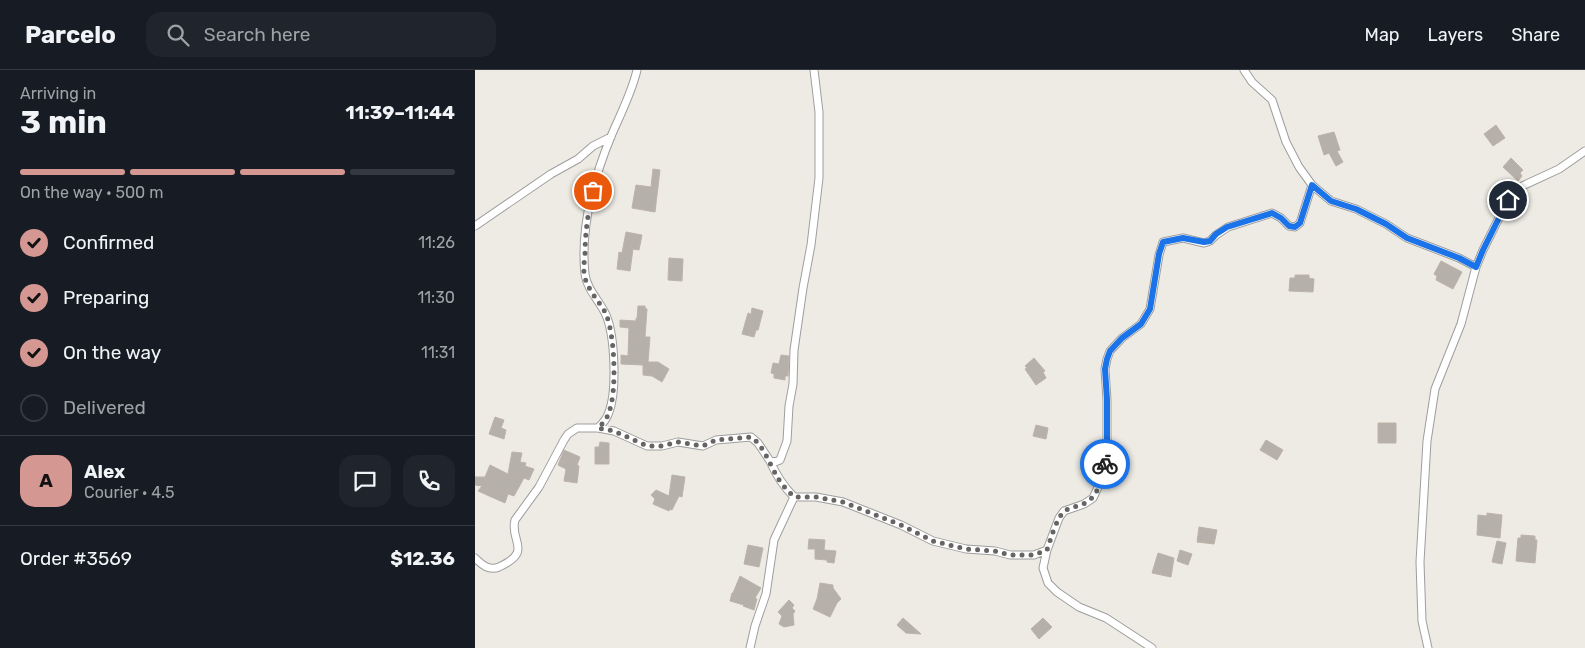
<!DOCTYPE html>
<html lang="en">
<head>
<meta charset="utf-8">
<style>
	:root { --surface:#171b24; --page:#20242c; --text:#f1f3f6; --muted:#9ea1a6; --line:#363941; --accent:#d59792 }
	body { margin:0; font-family:Rubik,sans-serif; background:var(--page); color:var(--text); height:100vh; display:flex; flex-direction:column; font-size:19px; white-space:nowrap }
	* { box-sizing:border-box; margin:0 }
	p { font-size:16px; color:var(--muted) }
	.icon { flex:none; width:28px; height:28px; fill:none; stroke:currentColor; stroke-width:2; stroke-linecap:round; stroke-linejoin:round }
	.map { position:relative; flex:1; overflow:hidden }
	.panel { display:flex; flex-direction:column; background:var(--surface); width:475px }
	.panel>* { flex:none }
	.pin { position:absolute; display:grid; place-items:center; width:42px; height:42px; color:#fff; margin:-21px; border:2px solid #fff; border-radius:50%; box-shadow:0 1px 5px #0007 }
	.courier { position:absolute; display:grid; place-items:center; width:50px; height:50px; margin:-25px; border:4px solid #1a73e8; border-radius:50%; background:#fff; color:#222; box-shadow:0 1px 6px #0007 }
	.summary em { font-style:normal; font-weight:700 }
	.summary div { display:flex; flex-direction:column-reverse }
	.summary { display:flex; align-items:center; justify-content:space-between; height:85px; padding:0 20px }
	h1 { font-size:32px; font-weight:700; line-height:38px }
	.bar { display:grid; grid-template-columns:repeat(4,1fr); gap:8px 5px; align-content:center; height:60px; padding:0 20px }
	.bar i { height:6px; border-radius:4px; background:var(--line) }
	.bar .current { background:var(--accent) }
	.bar p { grid-column:span 4 }
	.line { display:flex; align-items:center; gap:12px; padding:0 20px; border-top:1px solid var(--line) }
	.line div { flex:1 }
	.round { display:grid; place-items:center; flex:none; width:52px; height:52px; border-radius:15px; background:var(--page) }
	ol { padding:0 20px; list-style:none }
	li { display:flex; align-items:center; gap:15px; height:55px }
	li p { margin-inline-start:auto }
	li .icon { padding:5px; border-radius:50%; background:var(--accent); color:#111; stroke-width:4 }
	li:last-child { color:var(--muted) }
	li i { width:28px; height:28px; border:2px solid var(--line); border-radius:50% }
	header { display:flex; align-items:center; gap:30px; box-sizing:border-box; height:70px; padding:0 25px; background:var(--surface); border-bottom:1px solid var(--line) }
	header strong { font-size:24px }
	nav { display:flex; gap:28px; margin-inline-start:auto; font-size:18px }
	.search { width:350px; height:45px; background:var(--page); display:flex; align-items:center; gap:12px; box-sizing:border-box; padding:0 18px; border-radius:15px; color:var(--muted); font-size:19px }
	main { display:flex; flex:1; min-height:0 }
	.map>svg:first-child { display:block }
	.building { fill:#b6b0aa; stroke:#bdb3a8 }
	.lines { fill:none; stroke-linecap:round; stroke-linejoin:round }
	.minor-casing { stroke:#9e9e9e; stroke-width:9 }
	.minor { stroke:#fff; stroke-width:7 }
	.done { stroke:#666563; stroke-width:5; stroke-dasharray:0 9 }
	.route { stroke:#1a73e8; stroke-width:6 }
</style>
</head>
<body>
<header>
<strong>Parcelo</strong>
<div class="search"><svg class="icon" aria-label="search" viewBox="0 0 24 24"><circle cx="10" cy="10" r="6"/><path d="M15 15l6 6"/></svg>Search here</div>
<nav><a>Map</a><a>Layers</a><a>Share</a></nav>
</header>
<main>
<section class="panel">
<div class="summary"><div><h1>3 min</h1><p>Arriving in</p></div><em>11:39–11:44</em></div>
<div class="bar"><i class="current"></i><i class="current"></i><i class="current"></i><i></i><p>On the way · 500 m</p></div>
<ol>
<li><svg class="icon" aria-label="check" viewBox="0 0 24 24"><path d="M5 12l5 5 9-10"/></svg>Confirmed<p>11:26</p></li>
<li><svg class="icon" aria-label="check" viewBox="0 0 24 24"><path d="M5 12l5 5 9-10"/></svg>Preparing<p>11:30</p></li>
<li><svg class="icon" aria-label="check" viewBox="0 0 24 24"><path d="M5 12l5 5 9-10"/></svg>On the way<p>11:31</p></li>
<li><i></i>Delivered</li>
</ol>
<div class="line" style="height:90px"><b class="round" style="background:var(--accent);color:#111">A</b><div><b>Alex</b><p>Courier · 4.5</p></div><a class="round"><svg class="icon" aria-label="chat" viewBox="0 0 24 24"><path d="M4 5h16v11H9l-5 4z"/></svg></a><a class="round"><svg class="icon" aria-label="phone" viewBox="0 0 24 24"><path d="M5 4h4l2 5-3 2q2 4 5 5l2-3 5 2v4C11 20 4 13 5 4z"/></svg></a></div>
<div class="line" style="height:65px"><div>Order #3569</div><b>$12.36</b></div>
</section>
<div class="map">
<svg width="1110" height="578" viewBox="0 0 1110 578">
	<rect width="100%" height="100%" fill="#edebe4"/>
	<!-- building -->
	<path class="building" d="M1021,55l9,13 -12,8 -9,-12z
		M859,62l6,18 -3,1 6,11 -7,4 -7,-13 -5,2 -6,-19z
		M1036,88l12,12 -3,3 2,3 -4,5 -15,-14z
		M178,99l7,1 -5,42 -23,-4 4,-23 15,2z
		M151,162l16,3 -3,15 -6,-1 -3,22 -13,-2 2,-17 3,1z
		M194,188l14,1 -1,22 -14,-1z
		M966,191l21,11 -9,17 -17,-9 1,-4 -3,-2z
		M820,205h14v3l5,1 -1,13 -24,-1 1,-13h5z
		M163,236h7v2l2,1 -2,28h5l-2,25h10l11,7 -7,13 -10,-6 -9,-1v-10l-22,-1v-9l7,1 1,-28 -9,-1v-7l16,1v-3l1,1z
		M277,238l11,3 -5,19h-2l-2,7 -12,-3 6,-21 3,1z
		M306,285l8,1 -1,20h-3v4l-11,-2v-4l-3,-1 2,-10 6,1z
		M559,288l11,13 -2,1 3,6 -10,7 -11,-16 2,-1 -2,-2z
		M20,347l9,3 -3,8 5,2 -2,9 -15,-5z
		M903,353h18v20h-18z
		M561,355l12,3 -2,11 -13,-3z
		M791,370l17,10 -6,10 -17,-10z
		M125,372l9,1v21h-14v-17h4z
		M89,380l16,7 -3,8 2,1 -2,17 -13,-2 2,-12 -8,-4z
		M37,382l10,1 -2,9 6,1 -1,3 9,3 -5,11 -5,-2 -10,18 -6,-2 -3,9 -27,-12 4,-5 -7,-1v-8h10l5,-12 18,9z
		M197,405l13,2 -3,20 -3,-1 -7,14 -2,-1 -1,2 -16,-7 2,-5 -4,-4 5,-5 13,6z
		M1012,443l15,2 -2,23 -23,-3 1,-20 9,1z
		M724,457l18,3 -3,14 -17,-2z
		M1046,465l14,1v4h2l-2,23 -19,-2 2,-23h3z
		M334,469l16,1 -1,10 12,1 -2,12 -7,-1v-2l-12,-1v-10h-7z
		M1022,471l9,2 -4,21 -10,-2z
		M273,475l15,3 -4,19 -15,-3z
		M705,480l12,4 -4,11 -11,-4z
		M683,483l16,5 -3,19 -19,-4z
		M265,506l21,12 -6,10 2,1 -3,11 -11,-4 1,-1 -14,-4 2,-8h1z
		M345,513l13,2v3l8,11 -4,4 -7,14 -17,-8 4,-10z
		M314,530l5,5 -2,3 3,3 -2,3 1,11 -10,2 -5,-3 3,-8 -4,-4z
		M428,548l18,16 -15,-1 -9,-8z
		M568,548l9,9 -13,12 -8,-10z"/>
	<g class="lines">
		<defs>
			<path id="minor" d="M769,0l8,12 20,18 14,42 13,25 13,18 19,16 25,8 30,15 21,14 52,20 17,9
				M0,156l76,-52 27,-15 15,-13 18,-9
				M123,358c5,-5 9,-9 11,-16 8,-21 6,-76 -3,-97 -6,-14 -19,-25 -21,-41 -5,-47 9,-97 27,-140 9,-21 20,-42 25,-64
				M295,391c6,14 13,25 24,36h22l27,5 58,23 32,16 33,8 29,2 15,4h24l13,-5 12,-32 5,-7 20,-7 9,-6 7,-15 7,-26v-57l-2,-31 2,-10 3,-8 12,-13 19,-14 9,-15 9,-54 4,-13 20,-4 21,5 6,-2 6,-6 12,-8 44,-14 9,5 8,8 6,1 5,-4 12,-38
				M572,480l-4,18 5,15 9,9 22,15 27,11 46,30
				M0,488c7,7 14,13 24,9 35,-16 10,-26 16,-47l24,-33 25,-47 4,-6 9,-6h21l16,3 33,15h15l16,-4 25,4 13,-6 35,-3 7,6 12,18 5,1 5,-2 7,-19 2,-35 4,-22 1,-34 9,-62 8,-43 8,-67v-66l-5,-42
				M275,578l5,-22 11,-32 8,-54 20,-43
				M953,578l-6,-27 -2,-59 7,-121 8,-52 26,-65 15,-57 7,-17 25,-50 10,-12 41,-19 26,-18"/>
		</defs>
		<!-- minor casing -->
		<use href="#minor" class="minor-casing"/>
		<!-- minor -->
		<use href="#minor" class="minor"/>
	</g>
	<g class="lines">
		<!-- done -->
		<path class="done" d="M118,121c-5,21 -8,42 -8,64 -1,8 -2,16 0,23 4,14 15,24 21,36 9,22 11,77 3,98 -2,7 -6,11 -11,16l16,3 33,15h15l16,-4 25,4 13,-6 35,-3c13,8 19,29 27,41 4,7 10,13 16,19h22l27,5 58,23 32,16 33,8 29,2 15,4h24l13,-5c3,-9 10,-34 18,-39 5,-4 12,-4 18,-7 16,-7 18,-24 22,-40"/>
		<!-- route -->
		<path class="route" d="M630,394l2,-7v-57l-2,-31 2,-10 3,-8 12,-13 19,-14 9,-15 9,-55 4,-12 20,-4 21,4 6,-1 6,-7 11,-7 45,-14 9,5 8,8 6,1 5,-4 12,-38 19,16 25,8 30,15 21,14 52,20 17,9 7,-17 25,-50"/>
	</g>
</svg>
<div class="pin" style="left:118px;top:121px;background:#ea580c"><svg class="icon" aria-label="bag" viewBox="0 0 24 24"><path d="M5 8h14l-1 12H6zM9 8a3 3 0 0 1 6 0"/></svg></div>
<div class="pin" style="left:1033px;top:130px;background:#1f2937"><svg class="icon" aria-label="home" viewBox="0 0 24 24"><path d="M3 11l9-7 9 7M6 9v11h12V9"/></svg></div>
<div class="courier" style="left:630px;top:394px"><svg class="icon" aria-label="bike" viewBox="0 0 24 24"><circle cx="6" cy="16" r="4"/><circle cx="18" cy="16" r="4"/><path d="M6 16l4-8h5l3 8M10 8l3 8H6M13 5h3"/></svg></div>
</div>
</main>
</body>
</html>
